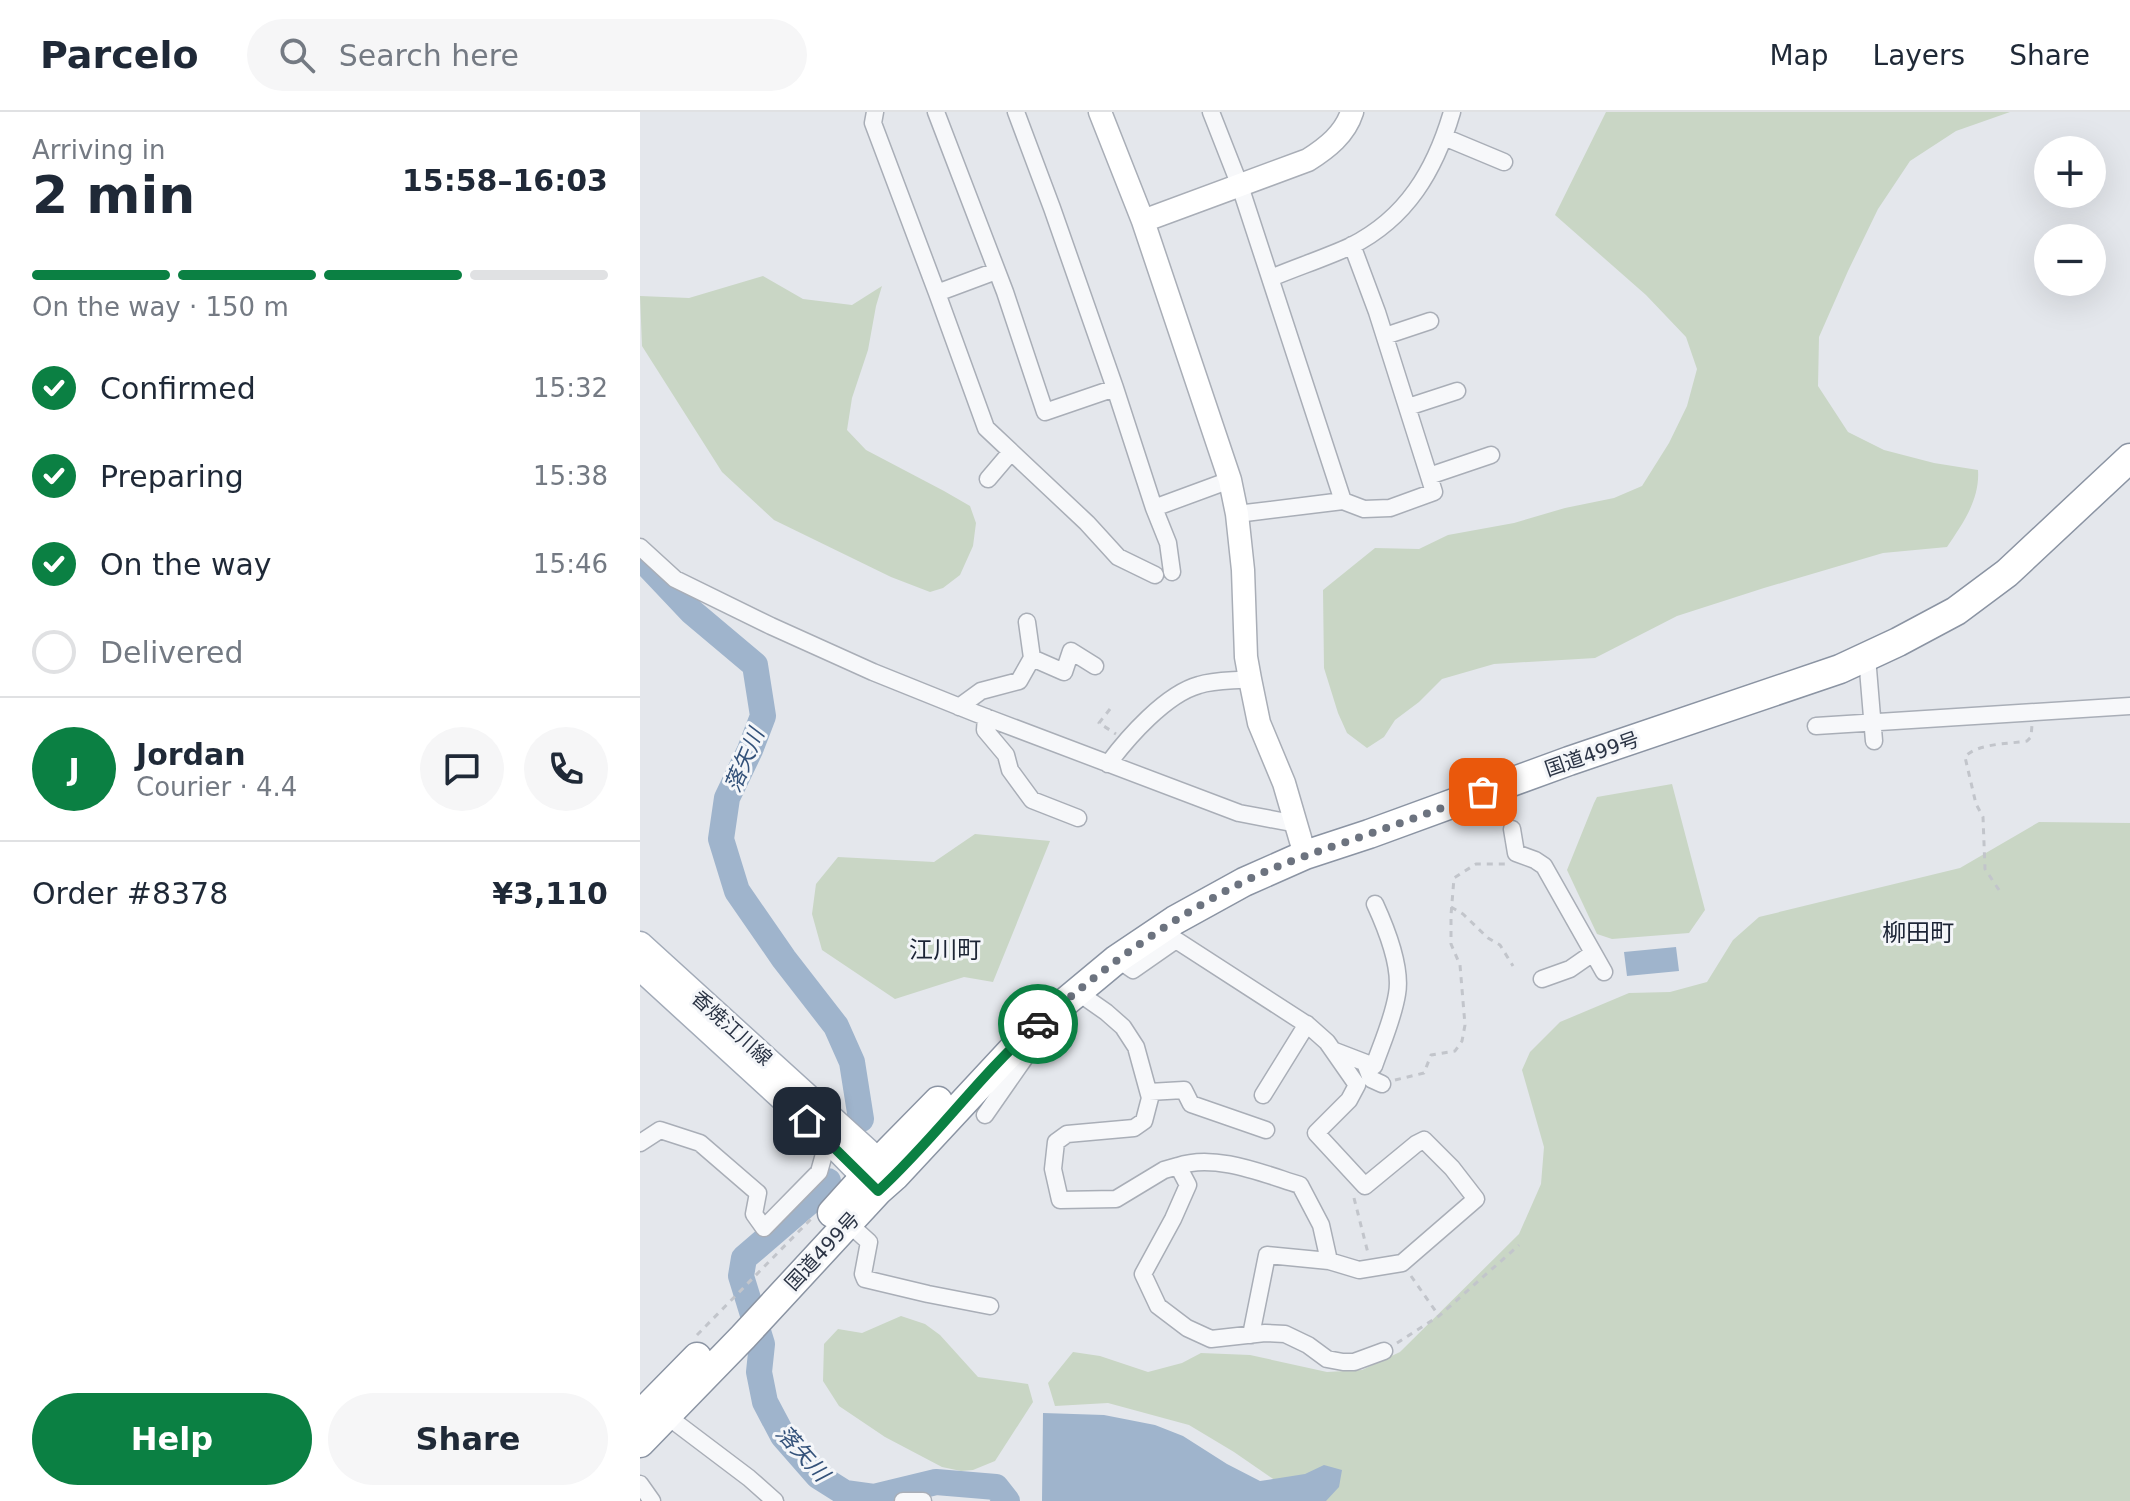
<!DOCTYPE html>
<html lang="en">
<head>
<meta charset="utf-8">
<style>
	:root { --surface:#fff; --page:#f6f6f7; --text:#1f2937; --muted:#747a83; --line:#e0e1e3; --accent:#0b8043 }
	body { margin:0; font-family:"DejaVu Sans","Noto Sans JP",sans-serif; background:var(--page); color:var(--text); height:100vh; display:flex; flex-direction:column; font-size:30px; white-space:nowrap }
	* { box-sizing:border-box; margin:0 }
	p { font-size:26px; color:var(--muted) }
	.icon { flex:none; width:44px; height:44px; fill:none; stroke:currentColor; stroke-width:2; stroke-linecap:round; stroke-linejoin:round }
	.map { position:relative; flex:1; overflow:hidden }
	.side { display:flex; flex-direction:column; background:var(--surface); width:640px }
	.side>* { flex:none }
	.controls { position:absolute; left:1394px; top:24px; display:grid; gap:16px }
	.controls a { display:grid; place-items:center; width:72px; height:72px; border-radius:50%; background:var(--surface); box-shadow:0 8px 32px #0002; font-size:40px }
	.pin { position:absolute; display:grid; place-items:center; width:68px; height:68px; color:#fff; margin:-34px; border-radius:16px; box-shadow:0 4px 12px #0006 }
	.courier { position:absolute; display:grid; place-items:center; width:80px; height:80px; margin:-40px; border:6px solid #0b8043; border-radius:50%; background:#fff; color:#222; box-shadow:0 2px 10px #0007 }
	.overview em { font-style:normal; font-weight:700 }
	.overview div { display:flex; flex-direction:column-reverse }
	.overview { display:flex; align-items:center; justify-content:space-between; height:136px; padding:0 32px }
	h1 { font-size:52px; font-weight:700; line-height:60px }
	.bar { display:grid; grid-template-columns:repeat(4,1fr); gap:12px 8px; align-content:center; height:96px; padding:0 32px }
	.bar i { height:10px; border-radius:6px; background:var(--line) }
	.bar .active { background:var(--accent) }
	.bar p { grid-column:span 4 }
	.line { display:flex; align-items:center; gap:20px; padding:0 32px; border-top:2px solid var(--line) }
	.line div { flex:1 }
	.round { display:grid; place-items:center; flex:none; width:84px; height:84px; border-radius:42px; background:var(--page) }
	ol { padding:0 32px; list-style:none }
	li { display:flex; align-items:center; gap:24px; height:88px }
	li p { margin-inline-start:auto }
	li .icon { padding:8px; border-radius:50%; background:var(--accent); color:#fff; stroke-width:4 }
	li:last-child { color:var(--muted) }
	li i { width:44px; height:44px; border:4px solid var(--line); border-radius:50% }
	.action { display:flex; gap:16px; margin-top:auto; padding:16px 32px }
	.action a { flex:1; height:92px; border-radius:48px; background:var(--accent); color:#fff; font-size:32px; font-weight:700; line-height:92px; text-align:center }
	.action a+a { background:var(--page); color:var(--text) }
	header { display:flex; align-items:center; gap:48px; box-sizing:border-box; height:112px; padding:0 40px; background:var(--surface); border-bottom:2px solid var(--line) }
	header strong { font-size:38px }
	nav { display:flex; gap:44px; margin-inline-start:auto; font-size:28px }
	.search { width:560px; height:72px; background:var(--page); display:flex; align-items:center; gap:20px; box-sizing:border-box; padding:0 28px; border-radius:44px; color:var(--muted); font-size:30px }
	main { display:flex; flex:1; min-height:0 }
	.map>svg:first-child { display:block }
	.green { fill:#c9d6c5 }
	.water { fill:#9fb4cc }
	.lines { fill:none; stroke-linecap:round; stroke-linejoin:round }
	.river { stroke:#9fb4cc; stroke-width:26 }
	.street-casing { stroke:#a9aeb7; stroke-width:19 }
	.secondary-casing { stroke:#a9aeb7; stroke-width:25 }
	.primary-casing { stroke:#a3abb8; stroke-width:27 }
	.highway-casing { stroke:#8b94a3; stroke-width:31 }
	.path { stroke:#c2c5cb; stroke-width:3; stroke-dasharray:6 6; stroke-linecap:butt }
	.street { stroke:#f7f8fa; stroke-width:16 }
	.secondary { stroke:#fff; stroke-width:22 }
	.primary { stroke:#fff; stroke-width:24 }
	.highway { stroke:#fff; stroke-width:28 }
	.done { stroke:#6c737f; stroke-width:8; stroke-dasharray:0 14.4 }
	.route { stroke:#0b8043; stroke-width:10 }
	.labels { text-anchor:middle; stroke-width:6; stroke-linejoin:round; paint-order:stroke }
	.street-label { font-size:20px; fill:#2b3445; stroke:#f4f6f9 }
	.water-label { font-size:22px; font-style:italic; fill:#34527a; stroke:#f4f6f9 }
	.quarter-label { font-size:24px; fill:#1d2536; stroke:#f4f6f9 }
</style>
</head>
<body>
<header>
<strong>Parcelo</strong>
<div class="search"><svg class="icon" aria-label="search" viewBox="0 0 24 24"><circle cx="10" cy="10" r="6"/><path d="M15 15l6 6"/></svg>Search here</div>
<nav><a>Map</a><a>Layers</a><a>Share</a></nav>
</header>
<main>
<section class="side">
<div class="overview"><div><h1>2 min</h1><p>Arriving in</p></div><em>15:58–16:03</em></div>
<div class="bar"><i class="active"></i><i class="active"></i><i class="active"></i><i></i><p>On the way · 150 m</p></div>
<ol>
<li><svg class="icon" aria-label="check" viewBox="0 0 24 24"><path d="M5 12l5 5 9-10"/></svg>Confirmed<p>15:32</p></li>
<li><svg class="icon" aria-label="check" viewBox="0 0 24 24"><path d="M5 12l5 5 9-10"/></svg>Preparing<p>15:38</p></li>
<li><svg class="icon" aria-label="check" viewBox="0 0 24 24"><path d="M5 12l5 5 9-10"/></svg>On the way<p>15:46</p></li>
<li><i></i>Delivered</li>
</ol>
<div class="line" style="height:144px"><b class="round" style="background:var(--accent);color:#fff">J</b><div><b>Jordan</b><p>Courier · 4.4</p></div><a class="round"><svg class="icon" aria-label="chat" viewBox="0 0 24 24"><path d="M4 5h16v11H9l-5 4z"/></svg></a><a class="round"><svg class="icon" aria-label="phone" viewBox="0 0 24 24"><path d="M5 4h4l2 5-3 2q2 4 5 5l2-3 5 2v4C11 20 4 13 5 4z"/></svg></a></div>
<div class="line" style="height:104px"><div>Order #8378</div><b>¥3,110</b></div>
<div class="action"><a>Help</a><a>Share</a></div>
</section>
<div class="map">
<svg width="1490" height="1389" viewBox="0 0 1490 1389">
	<rect width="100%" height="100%" fill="#e4e7ec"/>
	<!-- green -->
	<path class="green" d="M966,0h404l-54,19 -46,30 -32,48 -30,62 -29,66 -1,49 30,46 36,18 50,13 44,7c2,30 -15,53 -31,77l-64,6 -119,35 -87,28 -82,42 -101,6 -52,15 -23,23 -24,18 -11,17 -17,11 -20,-15 -9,-20 -14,-45 -1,-78 52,-42 44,1 29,-14 66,-12 51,-15 49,-10 28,-12 27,-43 18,-37 10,-37 -11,-32 -40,-42 -91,-80z
		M123,164l40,23 49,6 30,-19 -6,20 -8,44 -16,48 -5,32 19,20 78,41 26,15 6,17 -3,23 -13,29 -17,13 -13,4 -39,-15 -117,-57 -52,-48 -80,-126 -2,-50 49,2z
		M1032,672l33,126 -16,23 -77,6 -15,-5 -30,-64 27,-67 3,-6z
		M1399,710l91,1v678h-832l-22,-20 -42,-29 -45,-27 -81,-22 -53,3 -7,-23 25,-31 27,4 48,16 34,-9 19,-10 49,2 77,17 35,-2 38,-18 119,-118 22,-50 3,-37 -22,-77 8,-18 30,-30 69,-29 41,-1 37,-10 26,-42 26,-23 201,-49z
		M335,722l75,7 -57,141 -29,-5 -69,22 -73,-49 -10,-36 4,-30 22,-27 96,5z
		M261,1204l24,8 15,11 38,42 50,7 5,18 -38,59 -22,9 -12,1 -19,-4 -57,-30 -46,-31 -16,-25 1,-37 14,-15 24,4z"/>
	<!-- water -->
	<path class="water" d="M1036,835l3,24 -52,5 -3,-24z
		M403,1301l61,2 51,10 28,11 44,28 33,17 45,-7 19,-9 18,5 -3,17 -13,14h-284z"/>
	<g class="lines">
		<!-- river -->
		<path class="river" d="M0,445l52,55 63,53 8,51 -13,34 -23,48 -6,41 16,52 47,68 52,67 16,36 9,57
			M188,1069l-14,17 -70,60 -3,18 21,68 -3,28 6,30 18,34 35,40 27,17 29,4 62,-15 60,5 11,14"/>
		<defs>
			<path id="street" d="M235,0l-2,11 64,170 49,135 101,95 31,34 37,18
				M296,0l69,180 40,120 70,-24 39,120 76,-28
				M376,0l36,96 63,180
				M571,0l29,74 103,315
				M804,25l60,25
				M631,166c26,-11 54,-20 80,-32 56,-28 84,-76 101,-134
				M297,181l59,-22
				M745,224l45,-15
				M768,295l49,-16
				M789,364l62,-21
				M348,367l23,-27
				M514,396l14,35 4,29
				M597,402l106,-13 21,8 26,-1 44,-16 -57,-180 -25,-67
				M0,435l35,32 96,47 102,46 102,41 264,100 58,11
				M1227,545l7,84
				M392,546l32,14 7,-21 24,15
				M319,595l22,-16 38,-10 13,-23 -5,-36
				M346,605l-1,13 21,25 4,15 22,30 46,18
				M1176,614l314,-20
				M468,652c20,-27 58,-70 91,-79 16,-5 35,-4 51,-6
				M872,717l4,24 19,7 9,6 60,106
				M477,847l16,11 43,-30 133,86 18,16 30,43 -8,15 -33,33 49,53 51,-42 8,-4 28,28 24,31 -74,64 -43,7 -30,-9 -8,-36 -21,-40c-36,-11 -85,-32 -122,-19
				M902,867l28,-10 23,-16
				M436,879l30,21 17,15 13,20 14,51 -6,23 -10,7 -67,6 -11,8 -3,27 7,31 56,-1 48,-29 14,-4 10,19 -15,34 -30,55 15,32 29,22 24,11 54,-6 20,1 23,11 19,14 16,3h11l30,-11
				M695,939l39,15c8,-23 19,-47 23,-72 5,-27 -11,-66 -22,-90
				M725,951l6,16 11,5
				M509,980l35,-2 7,14 75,26
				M623,983l44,-71
				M345,1003l39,-56 -7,-15
				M0,1031l20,-13 40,13 58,50 -4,21 10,14 55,-56 9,-32
				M208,1111l21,19 -6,32 2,5 63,15 62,12
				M611,1223l16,-80 62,6
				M27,1304l82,62 26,23
				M0,1372l12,17
				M263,1389h20"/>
			<path id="secondary" d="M460,0l43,109 87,259 7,34 6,56 3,87 4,22 9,44 25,60 21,72
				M503,109l165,-61c19,-12 37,-26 44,-48"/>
			<path id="primary" d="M0,832l253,230
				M0,856l188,172 48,49"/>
			<path id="highway" d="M192,1101l46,-51 60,-61
				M0,1303l57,-58
				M0,1331l103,-106 135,-146 17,-15 133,-143 89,-74 58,-39 69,-38 61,-27 64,-21 200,-73 271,-92 58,-27 58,-31 51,-38 123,-115"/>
		</defs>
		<!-- street casing -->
		<use href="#street" class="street-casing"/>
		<!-- secondary casing -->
		<use href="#secondary" class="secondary-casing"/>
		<!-- primary casing -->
		<use href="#primary" class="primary-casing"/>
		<!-- highway casing -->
		<use href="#highway" class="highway-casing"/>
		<!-- path -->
		<path class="path" d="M470,597l-11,14 17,11
			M1359,778l-14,-21 -2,-52 -7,-13 -11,-47c12,-14 45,-13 62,-16l4,-4 1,-12
			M811,795l12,7 25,24 12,7 13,21
			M755,968l29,-7 7,-18 24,-4 7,-10 3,-16 -5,-60 -9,-21v-29l3,-37 22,-14h30
			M714,1086l14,55
			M771,1164l28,40
			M57,1223l115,-117
			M757,1231l42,-27 80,-71"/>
		<!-- street -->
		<use href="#street" class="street"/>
		<!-- secondary -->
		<use href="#secondary" class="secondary"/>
		<!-- primary -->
		<use href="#primary" class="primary"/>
		<!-- highway -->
		<use href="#highway" class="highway"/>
	</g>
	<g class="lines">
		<!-- done -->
		<path class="done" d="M398,912c65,-56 128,-103 205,-142 40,-20 83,-33 126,-48 38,-13 76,-27 114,-42"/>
		<!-- route -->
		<path class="route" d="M167,1009l71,70c57,-52 102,-117 160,-167"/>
	</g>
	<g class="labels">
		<!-- street labels -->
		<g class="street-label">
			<text transform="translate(952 642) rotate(-19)" y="7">国道499号</text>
			<text transform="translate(92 916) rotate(42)" y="7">香焼江川線</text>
			<text transform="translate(182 1139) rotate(-47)" y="7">国道499号</text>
		</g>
		<!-- water labels -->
		<g class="water-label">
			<text transform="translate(104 648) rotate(-67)" y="8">落矢川</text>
			<text transform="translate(163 1341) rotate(48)" y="8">落矢川</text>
		</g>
		<!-- quarter labels -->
		<g class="quarter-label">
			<text x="1278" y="829">柳田町</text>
			<text x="305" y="846">江川町</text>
		</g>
	</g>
</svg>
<div class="controls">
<a>+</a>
<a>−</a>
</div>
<div class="pin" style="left:843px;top:680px;background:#ea580c"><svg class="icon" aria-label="bag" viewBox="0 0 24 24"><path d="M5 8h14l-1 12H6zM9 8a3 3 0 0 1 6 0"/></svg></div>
<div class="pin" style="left:167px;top:1009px;background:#1f2937"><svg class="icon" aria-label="home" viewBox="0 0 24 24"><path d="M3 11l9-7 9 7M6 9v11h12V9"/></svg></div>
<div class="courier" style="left:398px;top:912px"><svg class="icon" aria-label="car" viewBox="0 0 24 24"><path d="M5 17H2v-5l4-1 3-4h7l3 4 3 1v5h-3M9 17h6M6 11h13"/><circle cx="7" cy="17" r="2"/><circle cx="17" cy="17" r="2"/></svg></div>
</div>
</main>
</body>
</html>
